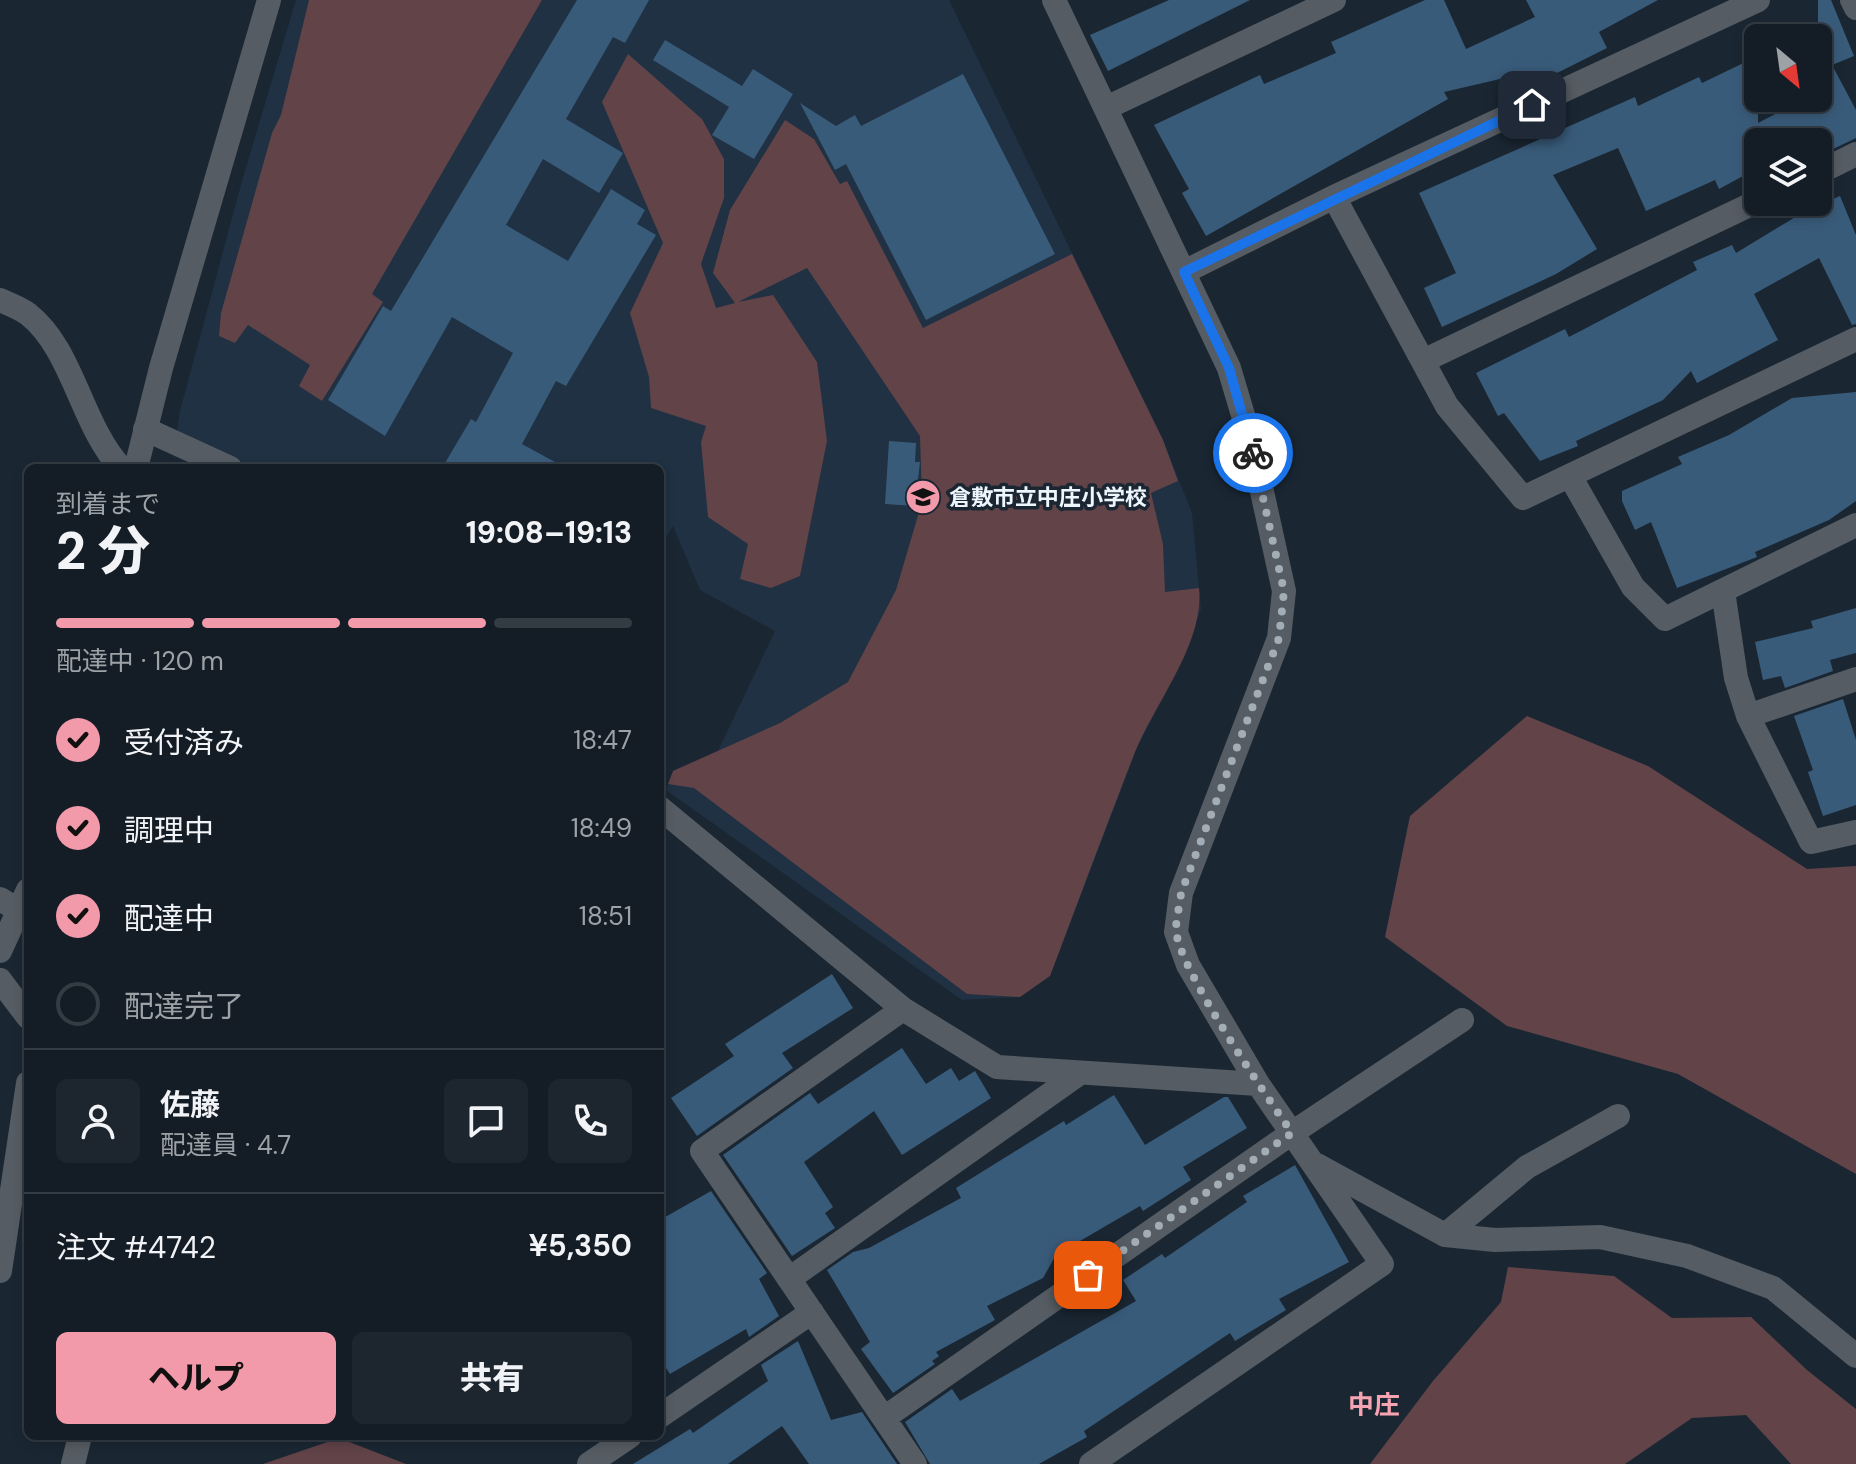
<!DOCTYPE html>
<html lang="ja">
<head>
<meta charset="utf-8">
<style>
	:root { --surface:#141d26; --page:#1d262e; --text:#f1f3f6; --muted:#9da2a7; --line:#333b43; --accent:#f39aaa }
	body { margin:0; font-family:"DM Sans","Noto Sans JP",sans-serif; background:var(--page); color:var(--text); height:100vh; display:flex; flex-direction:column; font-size:30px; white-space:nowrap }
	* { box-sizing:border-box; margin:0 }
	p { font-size:26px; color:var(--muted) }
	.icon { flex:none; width:44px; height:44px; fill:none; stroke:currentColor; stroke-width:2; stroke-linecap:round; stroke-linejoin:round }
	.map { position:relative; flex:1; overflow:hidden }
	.panel { position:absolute; left:24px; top:464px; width:640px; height:976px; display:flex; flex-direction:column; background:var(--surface); border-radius:12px; box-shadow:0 4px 12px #0003,0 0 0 2px var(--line) }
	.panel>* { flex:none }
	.needle { width:52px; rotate:151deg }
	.tools { position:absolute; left:1744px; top:24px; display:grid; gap:16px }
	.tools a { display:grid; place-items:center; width:88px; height:88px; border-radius:12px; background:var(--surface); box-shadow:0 4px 12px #0003,0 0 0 2px var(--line); font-size:40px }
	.pin { position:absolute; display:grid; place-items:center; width:68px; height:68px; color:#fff; margin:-34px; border-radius:16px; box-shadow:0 4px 12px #0006 }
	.courier { position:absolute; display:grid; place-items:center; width:80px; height:80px; margin:-40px; border:6px solid #1a73e8; border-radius:50%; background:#fff; color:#222; box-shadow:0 2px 10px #0007 }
	.summary em { font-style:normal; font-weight:800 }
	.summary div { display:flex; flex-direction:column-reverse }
	.summary { display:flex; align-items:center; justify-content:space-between; height:136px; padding:0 32px }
	h1 { font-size:52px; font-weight:800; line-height:60px }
	.bar { display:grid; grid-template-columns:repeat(4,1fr); gap:12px 8px; align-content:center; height:96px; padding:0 32px }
	.bar i { height:10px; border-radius:6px; background:var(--line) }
	.bar .active { background:var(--accent) }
	.bar p { grid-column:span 4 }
	.line { display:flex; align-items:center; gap:20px; padding:0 32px; border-top:2px solid var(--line) }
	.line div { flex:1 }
	.round { display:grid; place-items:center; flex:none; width:84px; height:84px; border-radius:12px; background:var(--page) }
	ol { padding:0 32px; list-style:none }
	li { display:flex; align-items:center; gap:24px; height:88px }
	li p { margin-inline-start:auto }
	li .icon { padding:8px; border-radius:50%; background:var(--accent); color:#111; stroke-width:4 }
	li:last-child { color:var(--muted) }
	li i { width:44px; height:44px; border:4px solid var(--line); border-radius:50% }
	.button { display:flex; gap:16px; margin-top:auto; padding:16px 32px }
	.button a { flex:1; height:92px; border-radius:12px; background:var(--accent); color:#111; font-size:32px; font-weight:800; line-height:92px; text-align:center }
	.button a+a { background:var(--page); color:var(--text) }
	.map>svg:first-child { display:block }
	.built { fill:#1f3142 }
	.green { fill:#614348 }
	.building { fill:#395b7a }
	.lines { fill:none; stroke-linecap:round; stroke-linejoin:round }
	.minor { stroke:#565c63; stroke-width:24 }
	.done { stroke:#a3adb6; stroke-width:8; stroke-dasharray:0 14.4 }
	.route { stroke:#1a73e8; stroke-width:10 }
	.labels { text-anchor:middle; stroke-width:7; stroke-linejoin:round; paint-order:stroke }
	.poi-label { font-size:22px; font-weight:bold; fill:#edf5fd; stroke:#1a2733; text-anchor:start }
	.quarter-label { font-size:26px; font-weight:bold; fill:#f6a3b2; stroke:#1a2733 }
</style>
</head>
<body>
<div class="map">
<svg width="1856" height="1464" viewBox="0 0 1856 1464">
	<rect width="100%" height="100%" fill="#1a2733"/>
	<!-- built -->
	<path class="built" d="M296,0h653l214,440 29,73 9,96 -22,56 -42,83 -87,228 -30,21 -58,3 -296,-210 7,-19 45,-20 57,-120 -75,-41 -27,-64 -13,21v-79h-405l-73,-30 -5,-8 3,-19 62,-230z"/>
	<!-- green -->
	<path class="green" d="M309,0h233l-170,294 11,8 -61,99 -23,-15 11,-21 -62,-40 -13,18 -16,-7 2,-23 51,-180 9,-18z
		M628,54l74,65 22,40v39l-23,66 15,44 19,-5 -22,-30 17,-63 55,-90 29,19 26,45 7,-3 76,147 149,-74 91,186 15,41 -27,12 12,51 2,48 34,-4c6,54 -44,115 -64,164 -29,74 -57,150 -85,224l-30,21 -53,-3 -273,-206 -26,-4 5,-13 107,-48 68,-41 48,-92 26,-88 -2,-66 -113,-168 -69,34 35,-7 44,67 10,79 -27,135 -29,12 -31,-9 8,-35 -40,-27 -7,-75 5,-16 -55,-18 -2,-31 -19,-64 33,-70 -61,-141z
		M1527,716l121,50 159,103 49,-3v308l-178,-100 -171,-48 -122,-89 25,-121z
		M1508,1267l106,9 58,42 79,-1 56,53 49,39v55h-65l-45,-49 -54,3 -67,46h-255l63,-83 68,-79z
		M339,1438l67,26h-143z"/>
	<!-- building -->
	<path class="building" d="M577,0h72l-24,43 -12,-6 -47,82 57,34 -24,40 -56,-34 -37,66 62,36 43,-72 34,21 -8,14 19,11 -90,151 -10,-5 -34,63 44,24h-124l29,-49 5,3 37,-69 -61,-36 -67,119 -57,-36 55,-94 8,5z
		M1169,0h81l-142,71 -18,-36z
		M1425,0h19l22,49 69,-32 -9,-17h132l-59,32 8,16 -74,37 -29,1 -4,-7 -56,13 4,7 -242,137 -24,-43 7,-4 -35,-64 106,-50 4,9 72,-31 -5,-11z
		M1818,0h13l23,56 -22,9 24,45v28l-25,12 -4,-8h-69v26l-39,21 -4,-9 -69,31 -28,-63 -65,27 44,74 -41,25 -114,53 -18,-39 32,-15 -37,-80 216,-96 3,9 61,-29 3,6 56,-27v67l48,-25h12z
		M665,40l77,46 11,-17 40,25 -39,65 -42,-24 17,-28 -76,-47z
		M963,74l92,180 -129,66 -80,-156 -11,6 -35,-67 36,23 19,-11 6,11z
		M1840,196l16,39v89l-4,1 -33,-67 -65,36 24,46 -81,43 -6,-12 -28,29 -87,41 2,5 -38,15 -36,-48 -6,3 -22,-43 89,-44 4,8 128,-67 -4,-8 39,-17 4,8 71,-43z
		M1856,392v109l-27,19 -74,32 2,5 -80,31 -26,-66 -16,8 -13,-29v-10l60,-27 -4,-7 51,-22 63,-37z
		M889,441l27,2 -1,19h5l-5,44 -30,-2z
		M1856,608v45l-26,7 3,11 -48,17 -4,-12 -18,4 -8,-38 58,-14 -2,-7z
		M1843,699l13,41v65l-33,11 -15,-44 5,-2 -19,-54z
		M832,974l21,34 -71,45 11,15 -96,68 -26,-38 63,-42 -9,-12z
		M902,1048l24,36 25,-16 8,13 16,-10 16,27 -89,57 -28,-44 -70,51 29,45 -8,6 10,15 -43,28 -69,-101 87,-62 8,11z
		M1114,1095l31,50 79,-48h4l19,31 -64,39 8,13 -48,31 -3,-5 -84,49 -13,23 -56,28 8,14 -59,32 3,4 -7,5 3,3 -42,29 -32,-44 9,-7 -43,-72 26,-18 16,-4 92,-50 -5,-10 108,-67 2,4z
		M1295,1165l54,97 -70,37 7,11 -51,31 -5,-8 -146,98 3,6 -48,27h-109l-25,-42 47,-33 8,12 176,-100 -13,-21 39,-26 3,4 82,-56 -4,-6z
		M711,1191l56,82 -8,6 20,37 -30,21 -3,-8 -76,45 -10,-15v-139z
		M798,1341l33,79 31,-8 35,52h-88l-27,-38 -54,38h-95l57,-35 3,4 75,-52 -7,-16z"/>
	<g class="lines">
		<!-- minor -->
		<path class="minor" d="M1054,0l175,368 22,74 33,149 -5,47 -98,255 -5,39 12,33 70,119
			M1852,0l4,8
			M1106,108l228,-108
			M1818,173l38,-19
			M1334,197l424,-197
			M1184,272l150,-75 113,209 76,92 333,-159
			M0,300c9,4 20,8 28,14 45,35 53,111 93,154
			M1423,361l335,-160
			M145,429l85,39
			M136,468l25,-100 108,-368
			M1570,476l63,111 32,32 191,-94
			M1723,591l13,87 12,38 63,126 45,-10
			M1748,716l108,-37
			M660,808l243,201
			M0,899l21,13
			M0,951l28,-61
			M0,980l28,37
			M1317,1165l128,70 50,5 105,-3 87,19 86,32 83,68
			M1445,1235l82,-68 91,-51
			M0,1271l28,-188
			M789,1279l291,-206
			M660,1416l152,-104
			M884,1418l408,-285 170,-113
			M73,1464l7,-28
			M589,1464l41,-28
			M915,1464l-213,-313 201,-142 94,58 261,17 124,180 -291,200"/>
	</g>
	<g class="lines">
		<!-- done -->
		<path class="done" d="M1088,1275l204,-142c-25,-36 -114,-165 -116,-203 0,-12 4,-25 5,-37l98,-255 5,-47 -31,-138"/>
		<!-- route -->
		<path class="route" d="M1253,453l-24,-85 -45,-96 348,-167"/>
	</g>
	<!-- icons -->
	<defs>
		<symbol id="school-disc" viewBox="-11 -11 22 22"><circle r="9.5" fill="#f39aaa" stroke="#1a2733"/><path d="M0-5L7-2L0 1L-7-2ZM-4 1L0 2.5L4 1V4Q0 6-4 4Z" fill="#111"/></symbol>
	</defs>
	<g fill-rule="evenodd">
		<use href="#school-disc" x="903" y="477" width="40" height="40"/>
	</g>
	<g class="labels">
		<!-- poi labels -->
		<g class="poi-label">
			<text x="949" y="505">倉敷市立中庄小学校</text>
		</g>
		<!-- quarter labels -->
		<g class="quarter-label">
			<text x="1374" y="1414">中庄</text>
		</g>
	</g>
</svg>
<div class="tools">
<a><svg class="needle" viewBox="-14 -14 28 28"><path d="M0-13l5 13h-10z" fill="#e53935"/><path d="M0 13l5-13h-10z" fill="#9da2a7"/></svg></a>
<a><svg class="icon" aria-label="layers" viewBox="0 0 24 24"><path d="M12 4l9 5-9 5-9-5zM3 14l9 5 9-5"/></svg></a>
</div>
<div class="pin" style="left:1088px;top:1275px;background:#ea580c"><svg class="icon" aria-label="bag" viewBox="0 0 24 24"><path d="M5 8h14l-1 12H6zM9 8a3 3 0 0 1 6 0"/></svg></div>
<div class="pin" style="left:1532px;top:105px;background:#1f2937"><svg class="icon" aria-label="home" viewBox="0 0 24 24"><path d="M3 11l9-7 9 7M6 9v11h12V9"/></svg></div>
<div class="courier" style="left:1253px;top:453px"><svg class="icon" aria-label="bike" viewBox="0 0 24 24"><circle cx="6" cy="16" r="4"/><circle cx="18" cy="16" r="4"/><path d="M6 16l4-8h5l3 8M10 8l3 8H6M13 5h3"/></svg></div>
<section class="panel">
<div class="summary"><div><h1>2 分</h1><p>到着まで</p></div><em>19:08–19:13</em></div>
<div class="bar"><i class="active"></i><i class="active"></i><i class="active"></i><i></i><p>配達中 · 120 m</p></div>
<ol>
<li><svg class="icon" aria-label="check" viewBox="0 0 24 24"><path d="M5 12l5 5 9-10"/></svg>受付済み<p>18:47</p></li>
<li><svg class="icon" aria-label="check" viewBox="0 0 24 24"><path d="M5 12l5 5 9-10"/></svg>調理中<p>18:49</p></li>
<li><svg class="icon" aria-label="check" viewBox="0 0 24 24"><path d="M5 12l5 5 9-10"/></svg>配達中<p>18:51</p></li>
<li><i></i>配達完了</li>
</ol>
<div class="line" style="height:144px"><a class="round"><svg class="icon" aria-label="person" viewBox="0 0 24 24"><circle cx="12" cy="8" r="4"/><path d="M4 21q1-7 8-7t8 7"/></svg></a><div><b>佐藤</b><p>配達員 · 4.7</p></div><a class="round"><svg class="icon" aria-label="chat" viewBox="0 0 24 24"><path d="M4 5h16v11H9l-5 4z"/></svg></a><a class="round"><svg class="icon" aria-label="phone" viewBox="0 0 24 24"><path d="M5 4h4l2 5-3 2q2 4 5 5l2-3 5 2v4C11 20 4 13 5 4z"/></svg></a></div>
<div class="line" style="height:104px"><div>注文 #4742</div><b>¥5,350</b></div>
<div class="button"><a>ヘルプ</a><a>共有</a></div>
</section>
</div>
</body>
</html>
